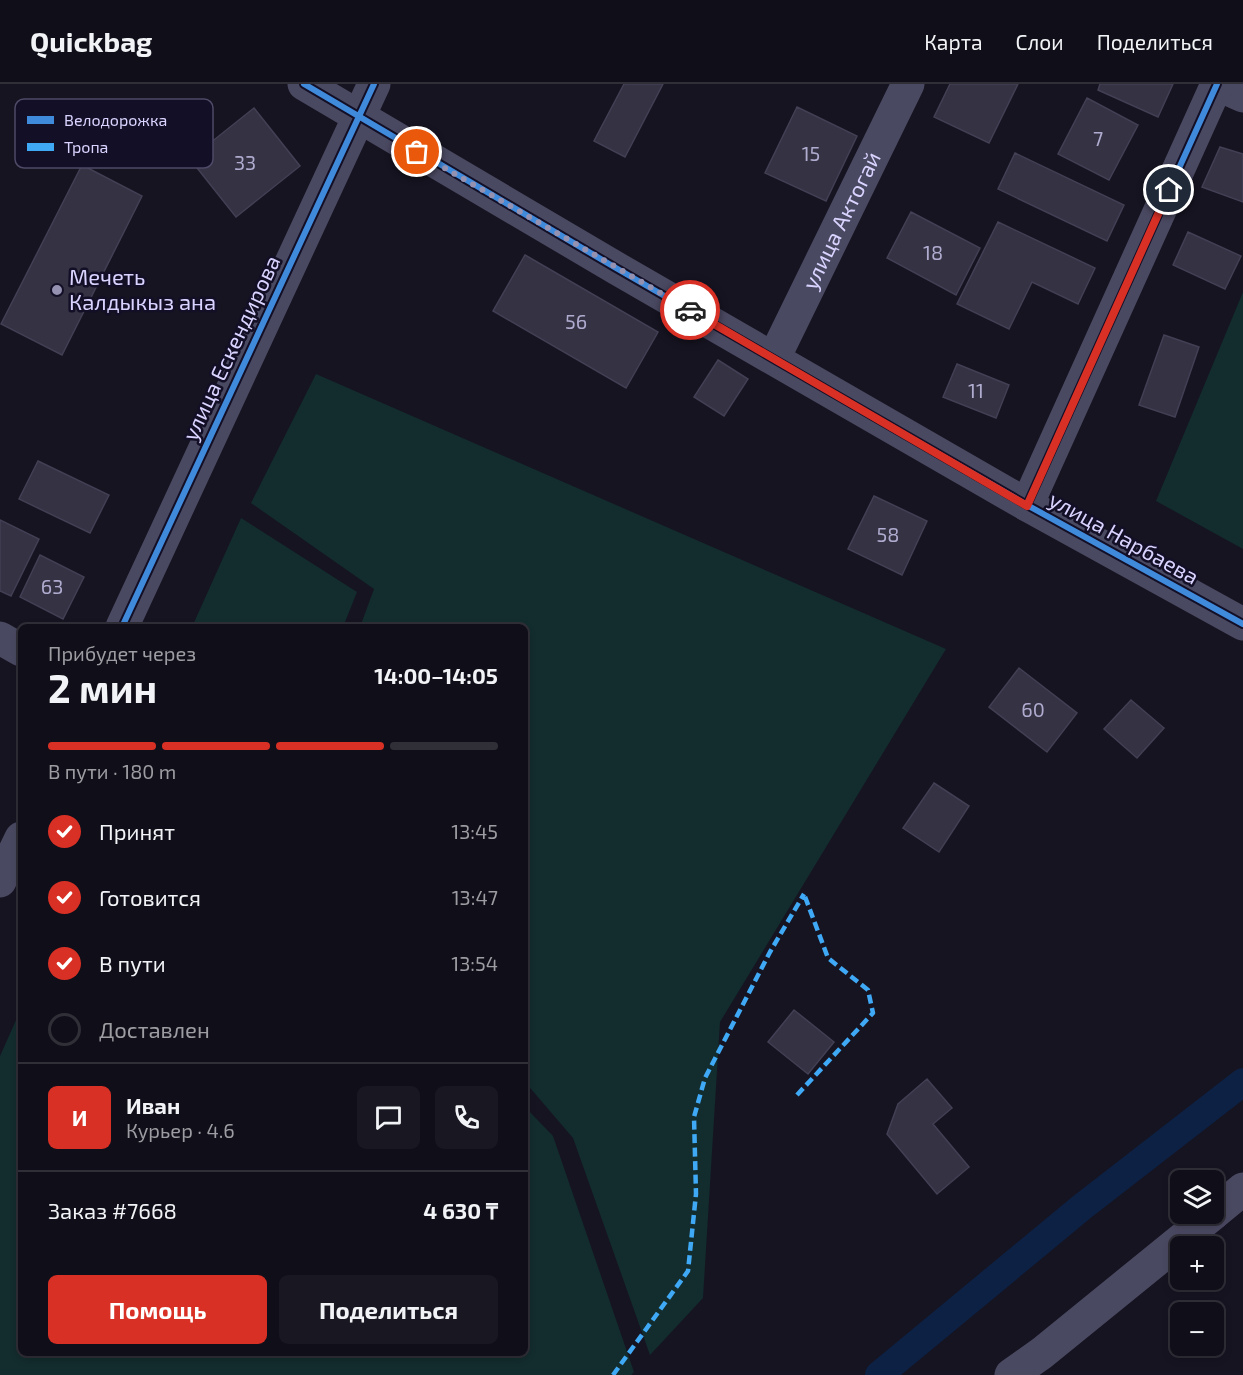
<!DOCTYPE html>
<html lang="ru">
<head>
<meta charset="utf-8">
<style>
	:root { --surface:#100f19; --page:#191822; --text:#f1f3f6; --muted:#9c9ca2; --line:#302f38; --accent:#d93025 }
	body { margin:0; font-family:"Exo 2",sans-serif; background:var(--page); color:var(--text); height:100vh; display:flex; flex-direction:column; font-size:22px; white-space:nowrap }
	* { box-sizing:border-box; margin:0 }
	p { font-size:20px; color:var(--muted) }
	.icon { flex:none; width:33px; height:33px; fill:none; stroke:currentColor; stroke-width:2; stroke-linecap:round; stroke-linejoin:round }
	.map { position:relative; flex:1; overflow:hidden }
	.sheet { position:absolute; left:18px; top:540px; width:510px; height:732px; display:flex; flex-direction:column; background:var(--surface); border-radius:9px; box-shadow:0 3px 9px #0003,0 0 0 2px var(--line) }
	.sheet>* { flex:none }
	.controls { position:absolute; left:1170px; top:1086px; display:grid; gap:12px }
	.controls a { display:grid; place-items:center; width:54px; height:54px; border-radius:9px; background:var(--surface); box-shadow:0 3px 9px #0003,0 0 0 2px var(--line); font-size:30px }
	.pin { position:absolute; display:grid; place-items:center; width:51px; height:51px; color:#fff; margin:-26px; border:3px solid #fff; border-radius:50%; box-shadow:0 2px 6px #0007 }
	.courier { position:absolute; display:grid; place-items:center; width:60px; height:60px; margin:-30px; border:4px solid #d93025; border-radius:50%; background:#fff; color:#222; box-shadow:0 2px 8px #0007 }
	.head em { font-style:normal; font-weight:700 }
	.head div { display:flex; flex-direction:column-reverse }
	.head { display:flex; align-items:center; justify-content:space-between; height:102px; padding:0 30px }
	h1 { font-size:39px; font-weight:700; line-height:45px }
	.bar { display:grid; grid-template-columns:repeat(4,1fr); gap:9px 6px; align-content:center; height:72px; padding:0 30px }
	.bar i { height:8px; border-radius:4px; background:var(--line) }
	.bar .active { background:var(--accent) }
	.bar p { grid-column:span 4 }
	.line { display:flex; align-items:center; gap:15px; padding:0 30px; border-top:2px solid var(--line) }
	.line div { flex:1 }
	.round { display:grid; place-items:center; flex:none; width:63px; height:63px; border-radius:9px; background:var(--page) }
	ol { padding:0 30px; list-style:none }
	li { display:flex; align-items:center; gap:18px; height:66px }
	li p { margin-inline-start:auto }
	li .icon { padding:6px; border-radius:50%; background:var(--accent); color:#fff; stroke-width:4 }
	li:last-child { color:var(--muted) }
	li i { width:33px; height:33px; border:3px solid var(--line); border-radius:50% }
	.primary-button { display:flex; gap:12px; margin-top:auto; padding:12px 30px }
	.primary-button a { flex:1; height:69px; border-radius:9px; background:var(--accent); color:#fff; font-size:24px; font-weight:700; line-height:69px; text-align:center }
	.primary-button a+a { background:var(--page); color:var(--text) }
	header { display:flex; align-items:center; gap:36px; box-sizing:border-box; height:84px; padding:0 30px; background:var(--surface); border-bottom:2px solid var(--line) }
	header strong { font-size:28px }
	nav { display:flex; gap:33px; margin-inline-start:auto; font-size:21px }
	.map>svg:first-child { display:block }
	.green { fill:#132c2d }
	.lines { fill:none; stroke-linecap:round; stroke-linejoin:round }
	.canal { stroke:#0d2144; stroke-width:28 }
	.building { fill:#343243; stroke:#433f54; stroke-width:1.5 }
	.minor { stroke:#4a4962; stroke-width:33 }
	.quiet { stroke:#3fa9f5; stroke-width:4.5; stroke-dasharray:9 4.5; stroke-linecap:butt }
	.cycleway-casing { stroke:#130f26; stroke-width:10 }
	.cycleway { stroke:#408adc; stroke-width:6 }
	.done { stroke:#9591b1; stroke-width:6; stroke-dasharray:0 10.8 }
	.route { stroke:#d93025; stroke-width:8 }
	.poi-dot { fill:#9591b1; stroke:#130f26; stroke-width:2 }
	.labels { text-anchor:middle; stroke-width:5; stroke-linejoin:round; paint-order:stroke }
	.number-label { font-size:20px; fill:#b0acd0 }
	.street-label { font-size:22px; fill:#d9d4ff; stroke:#130f26 }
	.poi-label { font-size:22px; fill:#d9d4ff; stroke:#130f26; text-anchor:start }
	.key { fill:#130f26; stroke:#4e4a67; stroke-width:1.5 }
	.key-label { font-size:16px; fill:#d9d4ff }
</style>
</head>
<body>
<header>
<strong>Quickbag</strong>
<nav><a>Карта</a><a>Слои</a><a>Поделиться</a></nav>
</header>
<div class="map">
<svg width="1243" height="1291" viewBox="0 0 1243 1291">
	<rect width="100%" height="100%" fill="#161421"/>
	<!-- green -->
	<path class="green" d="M1243,208v257l-87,-48z
		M316,290l630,275 -226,373 -17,276 -53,57 -77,-217 -48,-56v-455h-165l14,-38 -123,-86z
		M241,434l116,74 -14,35h-151z
		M21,925v344h504v-246l28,29 81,236 -3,3h-631v-319z"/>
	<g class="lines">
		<!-- canal -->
		<path class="canal" d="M879,1291l203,-168 161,-125"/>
	</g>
	<!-- building -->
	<path class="building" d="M624,0h39l-38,73 -31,-16z
		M950,0h68l-29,59 -55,-26z
		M1100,0h73l-15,33 -60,-27z
		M1087,14l51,27 -29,55 -51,-26z
		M797,23l60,29 -31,65 -61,-28z
		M254,24l46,58 -64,51 -46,-58z
		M1220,63l23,7v48l-41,-15z
		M1015,69l109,52 -17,36 -109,-52z
		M82,81l60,31 -80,159 -61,-31z
		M911,128l69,36 -24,47 -69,-37z
		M998,138l97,46 -17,36 -46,-22 -23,47 -52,-25z
		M1188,148l53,24 -16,33 -52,-24z
		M525,171l133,77 -32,56 -133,-77z
		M1164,251l35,12 -24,70 -36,-12z
		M718,276l30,19 -24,37 -30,-19z
		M957,280l52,21 -13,33 -53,-21z
		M38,377l71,34 -19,38 -71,-34z
		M874,412l53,25 -25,54 -54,-26z
		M0,436l39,19 -28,57 -11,-5z
		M40,471l44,22 -21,42 -43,-22z
		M1019,584l58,45 -30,39 -58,-45z
		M1131,616l33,28 -27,30 -33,-29z
		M934,699l35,23 -30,46 -36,-24z
		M794,926l40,32 -26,32 -40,-32z
		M927,995l25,29 -19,16 36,43 -32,27 -50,-60 11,-30z"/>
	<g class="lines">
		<!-- minor -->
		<g class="minor">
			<path d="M304,0l312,184 411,237 216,119"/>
			<path d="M1216,0l27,12"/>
			<path id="s1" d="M774,274l134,-274"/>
			<path d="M1027,421l190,-421"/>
			<path d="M122,543l252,-543"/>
			<path d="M0,554l21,12"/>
			<path d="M0,797l21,-43"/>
			<path d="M1214,1129l29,-24"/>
			<path d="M1011,1291l31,-22 171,-139"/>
		</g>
		<!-- quiet -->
		<path class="quiet" d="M797,1011l76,-82 -5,-23 -40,-32 -24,-64
			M613,1291l75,-104 8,-77 -2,-77 11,-39 65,-126 34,-58"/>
		<defs>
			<path id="cycleway" d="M304,0l312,184 411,237 216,119
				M1027,421l190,-421
				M122,543l252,-543"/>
		</defs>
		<!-- cycleway casing -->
		<use href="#cycleway" class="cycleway-casing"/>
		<!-- cycleway -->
		<use href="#cycleway" class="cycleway"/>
	</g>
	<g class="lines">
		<!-- done -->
		<path class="done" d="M417,68l273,158"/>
		<!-- route -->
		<path class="route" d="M690,226l337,196 142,-316"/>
	</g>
	<!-- markers -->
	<circle class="poi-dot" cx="57" cy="206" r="6"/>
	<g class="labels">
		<!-- number labels -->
		<g class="number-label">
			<text x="1098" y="62">7</text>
			<text x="811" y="77">15</text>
			<text x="245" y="86">33</text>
			<text x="933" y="176">18</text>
			<text x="576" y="245">56</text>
			<text x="976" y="314">11</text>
			<text x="888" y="458">58</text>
			<text x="52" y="510">63</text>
			<text x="1033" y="633">60</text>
		</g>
		<!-- street labels -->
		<g class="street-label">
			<text dy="8" stroke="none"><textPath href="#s1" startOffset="153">улица Актогай</textPath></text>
			<text transform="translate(231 264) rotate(-65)" y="8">улица Ескендирова</text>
			<text transform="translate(1124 454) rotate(29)" y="8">улица Нарбаева</text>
		</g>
		<!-- poi labels -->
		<g class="poi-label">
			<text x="69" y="201">Мечеть<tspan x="69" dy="25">Калдыкыз ана</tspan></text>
		</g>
	</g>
	<!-- legend -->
	<rect x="15" y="15" width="198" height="69" rx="9" class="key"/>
	<rect x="27" y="32" width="27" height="8" fill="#408adc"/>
	<rect x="27" y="59" width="27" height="8" fill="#3fa9f5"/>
	<g class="key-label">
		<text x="64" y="42">Велодорожка</text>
		<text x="64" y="69">Тропа</text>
	</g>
</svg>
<div class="controls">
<a><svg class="icon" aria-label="layers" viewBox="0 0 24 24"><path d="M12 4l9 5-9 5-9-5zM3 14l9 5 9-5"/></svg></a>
<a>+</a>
<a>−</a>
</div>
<div class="pin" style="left:417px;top:68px;background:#ea580c"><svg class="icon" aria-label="bag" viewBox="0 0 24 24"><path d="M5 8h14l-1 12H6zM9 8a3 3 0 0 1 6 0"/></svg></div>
<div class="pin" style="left:1169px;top:106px;background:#1f2937"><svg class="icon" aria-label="home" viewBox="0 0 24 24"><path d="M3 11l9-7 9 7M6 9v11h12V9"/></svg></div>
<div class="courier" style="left:690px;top:226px"><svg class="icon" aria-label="car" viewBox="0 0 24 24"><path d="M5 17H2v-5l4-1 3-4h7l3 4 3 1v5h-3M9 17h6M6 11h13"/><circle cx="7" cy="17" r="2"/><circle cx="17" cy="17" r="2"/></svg></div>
<section class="sheet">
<div class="head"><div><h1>2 мин</h1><p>Прибудет через</p></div><em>14:00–14:05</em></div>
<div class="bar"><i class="active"></i><i class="active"></i><i class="active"></i><i></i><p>В пути · 180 m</p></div>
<ol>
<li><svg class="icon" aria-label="check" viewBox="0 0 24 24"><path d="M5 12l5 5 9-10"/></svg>Принят<p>13:45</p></li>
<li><svg class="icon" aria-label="check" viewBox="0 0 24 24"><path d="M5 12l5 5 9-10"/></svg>Готовится<p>13:47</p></li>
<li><svg class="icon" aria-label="check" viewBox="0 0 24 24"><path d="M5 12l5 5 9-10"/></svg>В пути<p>13:54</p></li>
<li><i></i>Доставлен</li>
</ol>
<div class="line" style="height:108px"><b class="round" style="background:var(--accent);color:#fff">И</b><div><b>Иван</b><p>Курьер · 4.6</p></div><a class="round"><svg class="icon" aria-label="chat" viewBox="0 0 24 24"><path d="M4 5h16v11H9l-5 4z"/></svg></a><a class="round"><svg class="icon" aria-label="phone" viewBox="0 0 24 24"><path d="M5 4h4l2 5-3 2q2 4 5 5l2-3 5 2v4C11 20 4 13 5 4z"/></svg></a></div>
<div class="line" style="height:78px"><div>Заказ #7668</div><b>4 630 ₸</b></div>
<div class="primary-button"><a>Помощь</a><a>Поделиться</a></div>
</section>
</div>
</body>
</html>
